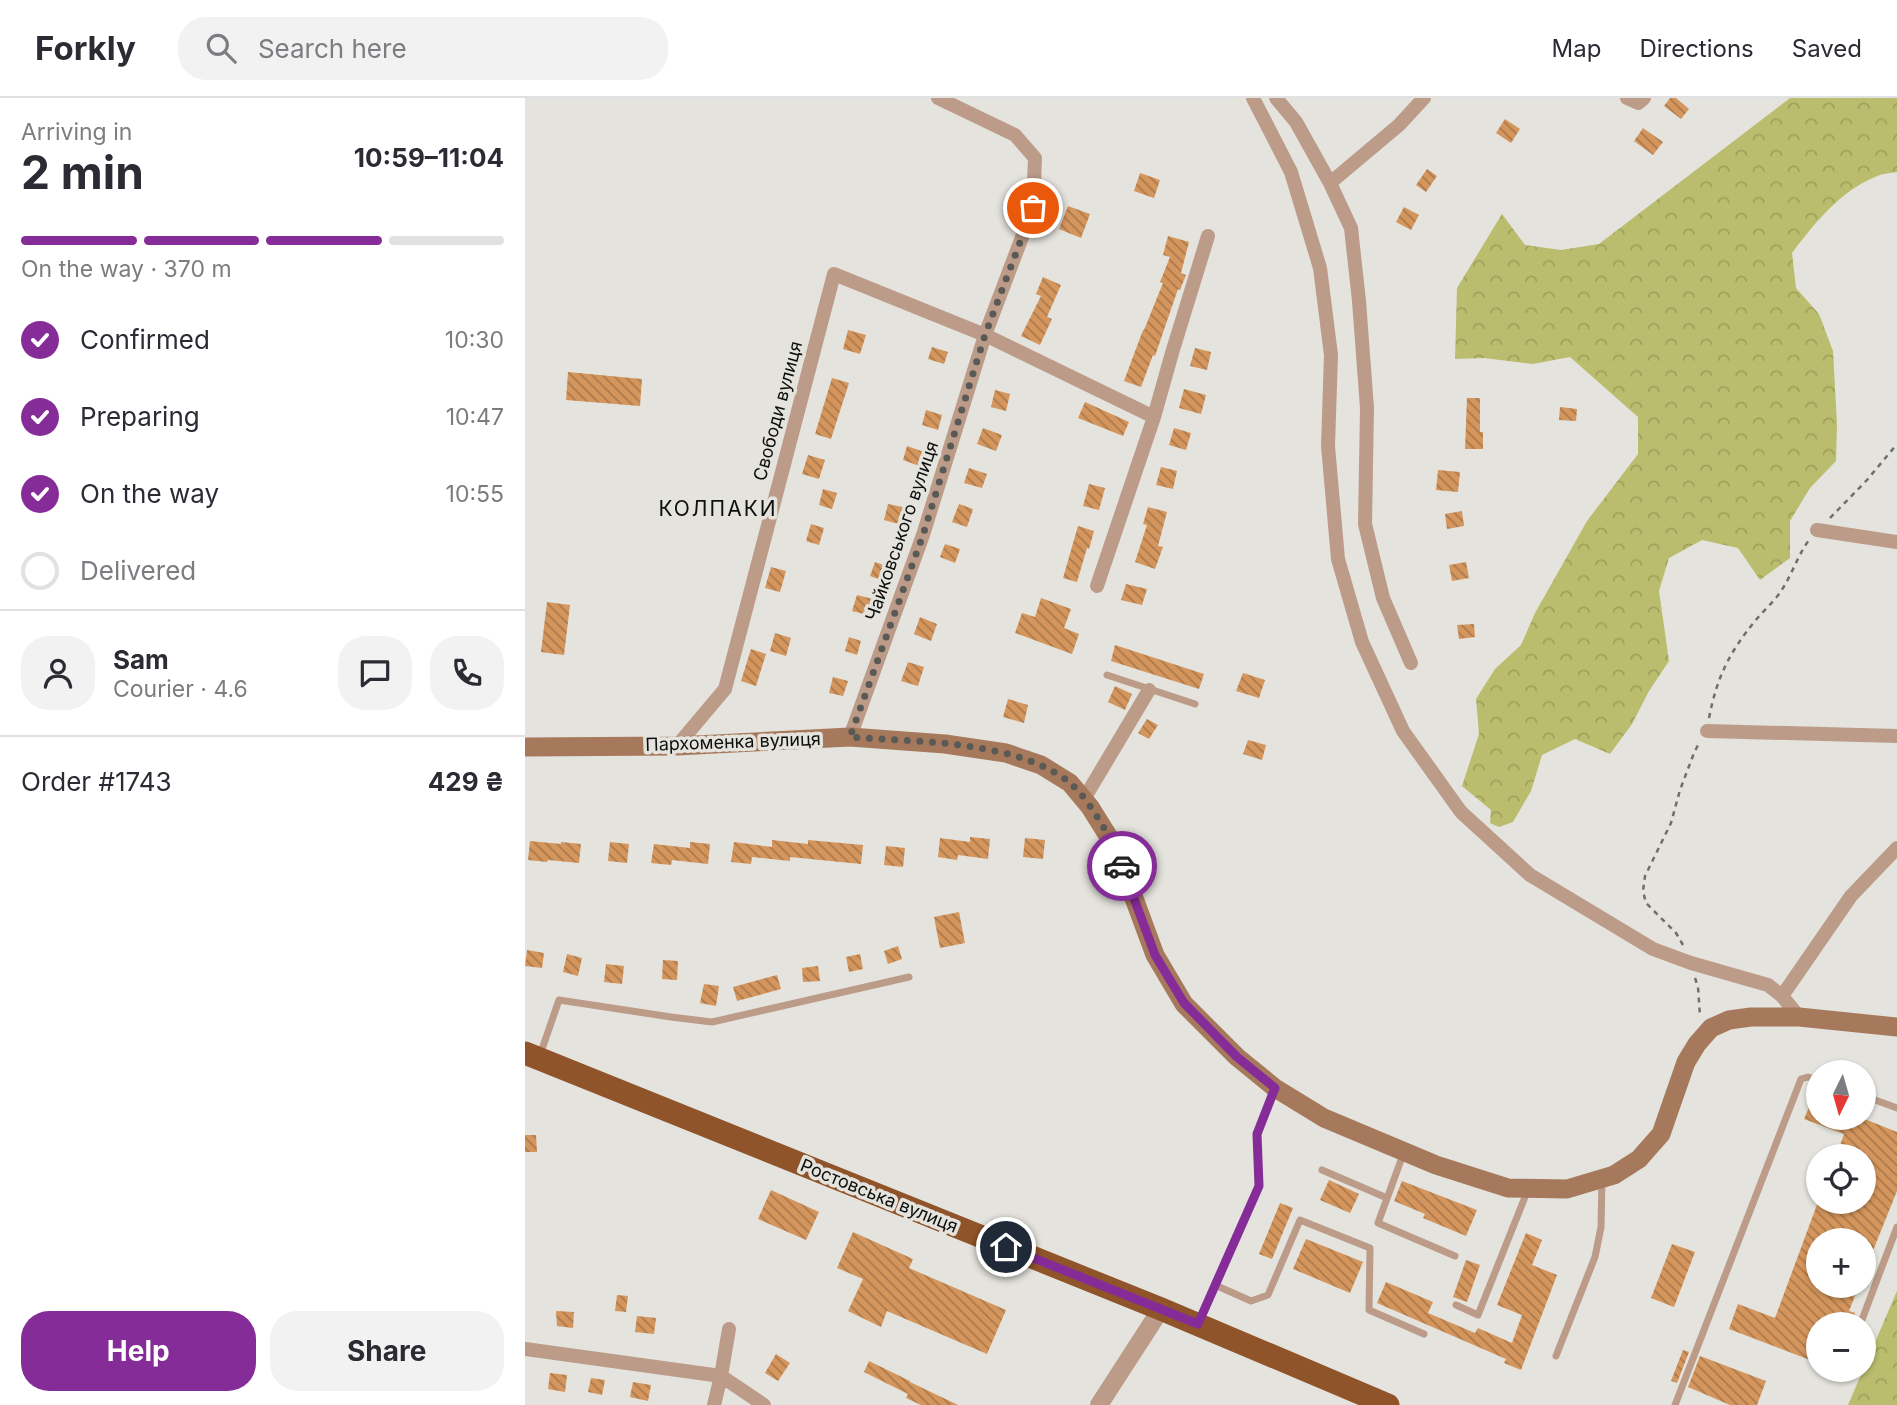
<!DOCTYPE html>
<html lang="en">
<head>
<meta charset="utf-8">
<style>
	:root { --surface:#fff; --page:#f2f2f3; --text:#2b2b33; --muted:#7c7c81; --line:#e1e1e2; --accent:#862c98 }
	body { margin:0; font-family:Inter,sans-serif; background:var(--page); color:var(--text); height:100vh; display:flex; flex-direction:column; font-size:26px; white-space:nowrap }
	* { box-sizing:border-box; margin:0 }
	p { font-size:23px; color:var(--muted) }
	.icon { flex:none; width:38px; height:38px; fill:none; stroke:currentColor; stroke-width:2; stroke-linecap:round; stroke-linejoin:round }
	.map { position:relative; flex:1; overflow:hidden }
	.drawer { display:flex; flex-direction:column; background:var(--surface); width:525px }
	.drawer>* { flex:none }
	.needle { width:46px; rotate:185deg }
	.fabs { position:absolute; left:1281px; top:962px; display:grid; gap:14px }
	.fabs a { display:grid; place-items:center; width:70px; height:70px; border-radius:50%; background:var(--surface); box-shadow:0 2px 5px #0004; font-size:35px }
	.pin { position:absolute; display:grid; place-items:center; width:60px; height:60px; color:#fff; margin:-30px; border:4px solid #fff; border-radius:50%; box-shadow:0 2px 7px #0007 }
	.courier { position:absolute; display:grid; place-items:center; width:70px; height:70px; margin:-35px; border:5px solid #862c98; border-radius:50%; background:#fff; color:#222; box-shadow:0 2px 9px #0007 }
	.headline em { font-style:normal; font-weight:700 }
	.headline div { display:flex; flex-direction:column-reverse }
	.headline { display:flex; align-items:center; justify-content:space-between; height:119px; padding:0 21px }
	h1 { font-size:46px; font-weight:700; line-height:52px }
	.bar { display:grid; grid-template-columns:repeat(4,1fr); gap:10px 7px; align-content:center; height:84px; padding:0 21px }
	.bar i { height:9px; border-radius:5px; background:var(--line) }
	.bar .on { background:var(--accent) }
	.bar p { grid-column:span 4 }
	.line { display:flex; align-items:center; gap:18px; padding:0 21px; border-top:2px solid var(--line) }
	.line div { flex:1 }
	.round { display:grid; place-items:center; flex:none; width:74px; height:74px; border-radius:28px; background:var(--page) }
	ol { padding:0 21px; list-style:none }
	li { display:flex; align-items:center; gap:21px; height:77px }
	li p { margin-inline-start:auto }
	li .icon { padding:7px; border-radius:50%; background:var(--accent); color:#fff; stroke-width:4 }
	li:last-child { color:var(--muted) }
	li i { width:38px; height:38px; border:4px solid var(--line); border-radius:50% }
	.button { display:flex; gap:14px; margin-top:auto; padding:14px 21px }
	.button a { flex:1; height:80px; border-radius:28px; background:var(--accent); color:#fff; font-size:28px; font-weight:700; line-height:80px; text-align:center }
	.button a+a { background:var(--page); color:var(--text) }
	header { display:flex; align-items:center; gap:42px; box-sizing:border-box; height:98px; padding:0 35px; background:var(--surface); border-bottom:2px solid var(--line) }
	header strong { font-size:33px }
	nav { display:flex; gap:38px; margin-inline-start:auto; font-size:24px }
	.search { width:490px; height:63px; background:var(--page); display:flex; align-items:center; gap:18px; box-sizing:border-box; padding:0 24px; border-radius:28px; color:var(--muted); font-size:26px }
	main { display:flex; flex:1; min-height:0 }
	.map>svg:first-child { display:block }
	.forest { fill:url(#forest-crowns) }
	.building { fill:url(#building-back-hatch) }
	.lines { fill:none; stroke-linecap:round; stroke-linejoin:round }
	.path { stroke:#6e6e6a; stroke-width:2.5; stroke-dasharray:5 5; stroke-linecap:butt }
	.service { stroke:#bc9c88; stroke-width:7 }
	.minor { stroke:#bc9c88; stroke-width:14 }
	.tertiary { stroke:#bc9c88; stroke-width:18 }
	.secondary { stroke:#a7795c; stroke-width:19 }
	.trunk { stroke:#90542a; stroke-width:23 }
	.done { stroke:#595955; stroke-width:7; stroke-dasharray:0 12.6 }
	.route { stroke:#862c98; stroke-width:9 }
	.labels { text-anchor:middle; stroke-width:7; stroke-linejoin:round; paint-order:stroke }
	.street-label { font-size:18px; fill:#0e0e0c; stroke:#e4e3dd }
	.quarter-label { font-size:21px; letter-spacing:2px; fill:#0e0e0c; stroke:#e4e3dd }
</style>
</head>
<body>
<header>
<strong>Forkly</strong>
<div class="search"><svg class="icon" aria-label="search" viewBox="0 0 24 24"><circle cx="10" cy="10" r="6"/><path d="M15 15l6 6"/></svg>Search here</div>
<nav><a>Map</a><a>Directions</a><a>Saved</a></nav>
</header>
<main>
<section class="drawer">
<div class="headline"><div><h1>2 min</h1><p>Arriving in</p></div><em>10:59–11:04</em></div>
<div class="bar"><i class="on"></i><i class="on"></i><i class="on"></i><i></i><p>On the way · 370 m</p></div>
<ol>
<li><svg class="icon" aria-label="check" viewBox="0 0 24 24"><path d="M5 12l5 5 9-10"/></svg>Confirmed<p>10:30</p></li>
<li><svg class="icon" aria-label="check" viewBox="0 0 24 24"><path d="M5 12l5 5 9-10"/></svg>Preparing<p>10:47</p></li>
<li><svg class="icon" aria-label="check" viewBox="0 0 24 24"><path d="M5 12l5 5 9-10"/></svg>On the way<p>10:55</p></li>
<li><i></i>Delivered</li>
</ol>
<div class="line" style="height:126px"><a class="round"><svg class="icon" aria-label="person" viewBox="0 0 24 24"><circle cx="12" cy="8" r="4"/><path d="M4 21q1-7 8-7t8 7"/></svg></a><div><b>Sam</b><p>Courier · 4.6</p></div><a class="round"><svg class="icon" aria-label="chat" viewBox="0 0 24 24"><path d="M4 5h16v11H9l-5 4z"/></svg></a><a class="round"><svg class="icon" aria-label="phone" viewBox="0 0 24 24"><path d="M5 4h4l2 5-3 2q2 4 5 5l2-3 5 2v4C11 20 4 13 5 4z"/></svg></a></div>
<div class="line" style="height:91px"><div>Order #1743</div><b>429 ₴</b></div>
<div class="button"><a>Help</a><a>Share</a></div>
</section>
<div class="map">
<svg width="1372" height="1307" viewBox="0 0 1372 1307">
	<defs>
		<pattern id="forest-crowns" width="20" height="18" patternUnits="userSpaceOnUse" patternTransform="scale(1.75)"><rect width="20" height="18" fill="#babd6d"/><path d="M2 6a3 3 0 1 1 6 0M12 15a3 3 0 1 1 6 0" fill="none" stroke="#9fa15d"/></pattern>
		<pattern id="building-back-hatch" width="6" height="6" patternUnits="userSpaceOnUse" patternTransform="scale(1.75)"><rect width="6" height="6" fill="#d5965d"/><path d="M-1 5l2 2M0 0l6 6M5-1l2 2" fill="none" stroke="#ab794b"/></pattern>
	</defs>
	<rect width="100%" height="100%" fill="#e4e3dd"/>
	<!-- forest -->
	<path class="forest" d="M1265,0h107v74c-7,1 -16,2 -22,5 -36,15 -60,46 -83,76l4,35 23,26 14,37 4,73 -1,37 -26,27 -20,33v37l-30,22 -22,-32 -36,-8 -33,18 -10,33 10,70 -20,30 -17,33 -22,30 -35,-15 -33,16 -11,36 -18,31 -14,5 -9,-4 1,-13 -29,-24 17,-52 -3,-35 19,-30 26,-24 14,-32 52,-92 51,-67v-37l-68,-60 -37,7 -49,-6 -29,1 2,-71 45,-74 23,31 36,5 38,-6z
		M1372,1193v114h-49z"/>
	<!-- building -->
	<path class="building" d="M1145,0h6l13,11 -8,10 -17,-13z
		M980,21l15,10 -9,14 -15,-10z
		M1118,30l20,14 -10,13 -19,-14z
		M902,71l10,7 -11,16 -10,-7z
		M615,75l20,7 -6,18 -20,-7z
		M543,108l22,8 -9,24 -22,-9z
		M879,109l15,8 -8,15 -15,-8z
		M643,138l21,6 -8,31 5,2 -6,15 -2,-1 -23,67 -2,-1 -12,32 -17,-6 19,-51h1l19,-47 -3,-1 10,-25 -7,-2z
		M518,179l18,8 -14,32 5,2 -12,26 -19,-9 20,-40 -5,-2z
		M323,232l18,5 -6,19 -17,-5z
		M407,249l16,5 -4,12 -16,-5z
		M670,250l16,4 -4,18 -17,-4z
		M43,274l74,7 -2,27 -74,-6z
		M307,280l17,5 -18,56 -16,-5z
		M659,291l22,6 -5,19 -22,-6z
		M470,292l15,4 -4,17 -15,-4z
		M942,300h13v34h3v17h-18z
		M560,304l44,20 -6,14 -45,-18z
		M1035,309l17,2 -1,12 -17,-1z
		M401,312l16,5 -4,15 -16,-5z
		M458,330l19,7 -6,16 -19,-7z
		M649,330l17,5 -5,17 -17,-5z
		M382,348l20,7 -5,14 -19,-7z
		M283,357l17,5 -6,19 -17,-5z
		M636,369l16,4 -4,18 -17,-4z
		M444,370l18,6 -5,14 -18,-5z
		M913,372l22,2 -2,20 -22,-2z
		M564,386l16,4 -6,22 -16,-4z
		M298,391l14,4 -5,16 -13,-4z
		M363,406l19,4 -5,17 -18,-5z
		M434,406l14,5 -6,18 -15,-5z
		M623,409l19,5 -9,34 5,1 -8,22 -20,-7 12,-37 -4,-1z
		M937,413l2,15 -17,3 -2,-15z
		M286,426l13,4 -5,17 -13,-4z
		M553,428l16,5 -5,18 -2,-1 -10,34 -14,-4z
		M420,446l15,5 -5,14 -15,-6z
		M350,464l14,5 -5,14 -14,-5z
		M941,464l3,16 -17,3 -3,-16z
		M246,469l15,4 -6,21 -15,-4z
		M601,486l21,5 -5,16 -21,-5z
		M332,497l16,4 -5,16 -16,-4z
		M516,500l30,11 -7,19 15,6 -7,20 -57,-21 7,-20 13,4z
		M22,504l23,3 -6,50 -23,-3z
		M395,519l17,7 -6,17 -17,-7z
		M949,526l1,13 -16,2 -2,-14z
		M250,535l16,5 -5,18 -16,-5z
		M324,539l12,4 -4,14 -12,-4z
		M590,547l89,29 -5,15 -88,-28z
		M226,551l15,5 -10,32 -15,-5z
		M383,564l16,5 -6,19 -17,-5z
		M718,575l22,7 -6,18 -23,-7z
		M308,579l15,4 -5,15 -14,-3z
		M590,588l17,8 -7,16 -17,-8z
		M483,601l20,6 -4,18 -21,-6z
		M622,621l11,6 -9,14 -11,-6z
		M723,642l18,5 -4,15 -19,-6z
		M445,739l20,2 -2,20 -30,-4 -1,5 -19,-3 2,-19 30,4z
		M500,740l20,2 -2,19 -20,-2z
		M247,742l36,4v-4l55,5 -2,19 -71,-7v4l-38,-4 -1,7 -20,-2 3,-20 38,5z
		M5,743l31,3v-2l20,2 -2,19 -31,-3 -1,2 -19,-2z
		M85,744l19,2 -2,19 -19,-2z
		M165,744l20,2 -2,20 -36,-4 -1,5 -20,-2 3,-19 36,4z
		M361,748l19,2 -2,19 -19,-2z
		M434,814l6,31 -25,5 -6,-31z
		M373,848l4,13 -14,5 -4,-13z
		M2,852l17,3 -2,15 -17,-2z
		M42,856l15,4 -4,18 -15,-4z
		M335,856l3,15 -14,3 -3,-15z
		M138,862l15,1 -1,19 -15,-1z
		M81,866l18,2 -2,18 -18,-2z
		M293,868l2,15 -17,1 -1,-14z
		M252,877l4,14 -44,12 -4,-14z
		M179,886l15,2 -3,20 -16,-3z
		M1292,990l1,30h44l35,14v59l-33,82v-32h-46v45h41l-10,25 6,2 -4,12h-33v38l-89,-34 9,-25 37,14 43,-116h46v-45h-28l8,-23 -40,-15z
		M0,1037h11l1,17h-12z
		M804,1082l30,14 -9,19 -30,-13z
		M877,1083l75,29 -11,26 -43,-18 2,-4 -31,-13z
		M246,1092l48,22 -13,28 -48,-21z
		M755,1105l13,5 -21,51 -13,-5z
		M328,1134l60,27 -4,9 97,42 -19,44 -100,-43 -6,16 -33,-16 15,-32 -26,-11z
		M1001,1135l16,7 -10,25 25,10 -36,95 -17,-7 2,-4 -129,-56 9,-21 47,20 -5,11 47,20 3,-5 34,15 10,-28 -25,-10z
		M781,1141l57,23 -13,31 -57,-24z
		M1147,1146l23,8 -21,55 -23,-9z
		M941,1162l14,5 -13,37 -14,-5z
		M92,1197l11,1 -2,16 -11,-1z
		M31,1213l18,1 -1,16 -16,-2z
		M112,1218l19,2 -2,16 -19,-2z
		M1158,1252l6,2 -12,31 -6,-2z
		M251,1256l14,9 -12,18 -13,-8z
		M1175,1258l66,25 -9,24h-27l-42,-18z
		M344,1263l41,20v1l48,23h-37l-15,-7 2,-4 -44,-22z
		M25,1275l17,2 -2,17 -17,-3z
		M66,1280l14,2 -3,15 -14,-3z
		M108,1284l18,3 -3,16 -18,-4z"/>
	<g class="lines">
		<!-- path -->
		<path class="path" d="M1305,420l37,-38 30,-36
			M1184,620c8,-41 20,-65 46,-97 9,-11 21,-21 28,-33 10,-16 15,-33 26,-48
			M1158,847l-7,-12 -30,-30 -3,-12 2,-15 26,-53 9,-33 14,-37 5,-10
			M1170,880l3,9 2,29"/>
		<!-- service -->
		<path class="service" d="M582,577l88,29
			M15,957l19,-55 112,17 41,5 197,-45
			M1339,998l33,12
			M879,1054l-26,71 77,33
			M797,1072l65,28
			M690,1187l36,16 17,-6 32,-75 70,28 -1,62 55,24
			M931,1207l22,10 49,-123
			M674,1225l60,-137 -2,-52 18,-46
			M1335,1227l37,-98
			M1031,1258l39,-99 6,-30 1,-48
			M1150,1307l126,-326 7,-2 10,3"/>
		<!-- minor -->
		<path class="minor" d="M728,0l38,74 29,96 11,87 -3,91 10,113 24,83 41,89 58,81 69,63 123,74 38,14 77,22 14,11 17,21
			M751,0l20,24 34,61 21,45 8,73 8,107 -2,116 18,74 28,65
			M1102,0l11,5 6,-5
			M805,85l69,-58 25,-27
			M1292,432l80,12
			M572,488l57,-169 18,-64 36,-117
			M1182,633l190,5
			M325,639l73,-202 62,-200 48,-127 2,-50 -20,-23 -77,-37
			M152,648l48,-57 109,-415 151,61 169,82
			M559,701l65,-109
			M1257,898l69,-100 46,-48
			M0,1251l196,27 43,29
			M189,1307l7,-29 8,-47"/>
		<!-- tertiary -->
		<path class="tertiary" d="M574,1307l62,-96"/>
		<!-- secondary -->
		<path class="secondary" d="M0,649l152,-1 173,-9 95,7 61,9 35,12 29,18 20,24 25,40 40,108 29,49 53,53 38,31 49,30 112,47 72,23 59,1 47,-14 25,-16 22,-25 25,-72 11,-18 14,-16 18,-8 22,-3h48l98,10"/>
		<!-- trunk -->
		<path class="trunk" d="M0,955l636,256 227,96"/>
	</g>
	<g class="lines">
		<!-- done -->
		<path class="done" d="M508,110l-48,127 -62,200 -73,202c67,5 163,3 218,44 21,17 45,60 54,85"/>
		<!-- route -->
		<path class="route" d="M481,1149l192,77 61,-138 -2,-52 18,-46 -38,-31 -53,-54 -29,-48 -33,-89"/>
	</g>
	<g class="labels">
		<!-- street labels -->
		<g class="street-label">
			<text transform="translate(253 313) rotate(-75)" y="6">Свободи вулиця</text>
			<text transform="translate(377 433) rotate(-71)" y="6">Чайковського вулиця</text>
			<text transform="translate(208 644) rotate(-2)" y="6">Пархоменка вулиця</text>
			<text transform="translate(354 1098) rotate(22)" y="6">Ростовська вулиця</text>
		</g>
		<!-- quarter labels -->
		<g class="quarter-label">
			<text x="193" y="418">КОЛПАКИ</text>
		</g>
	</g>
</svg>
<div class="fabs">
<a><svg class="needle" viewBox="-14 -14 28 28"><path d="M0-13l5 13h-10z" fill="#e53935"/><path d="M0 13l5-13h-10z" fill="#7c7c81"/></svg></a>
<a><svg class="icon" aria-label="locate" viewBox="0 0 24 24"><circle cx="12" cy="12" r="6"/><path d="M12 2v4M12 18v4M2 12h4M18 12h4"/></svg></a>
<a>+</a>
<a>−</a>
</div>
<div class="pin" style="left:508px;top:110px;background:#ea580c"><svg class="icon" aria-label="bag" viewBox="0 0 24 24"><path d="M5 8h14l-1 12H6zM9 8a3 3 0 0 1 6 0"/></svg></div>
<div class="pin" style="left:481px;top:1149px;background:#1f2937"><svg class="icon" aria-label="home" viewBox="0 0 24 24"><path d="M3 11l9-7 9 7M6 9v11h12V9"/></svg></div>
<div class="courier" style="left:597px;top:768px"><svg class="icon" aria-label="car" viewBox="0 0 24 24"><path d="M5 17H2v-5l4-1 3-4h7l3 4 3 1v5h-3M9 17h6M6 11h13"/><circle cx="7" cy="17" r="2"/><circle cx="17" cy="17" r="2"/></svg></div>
</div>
</main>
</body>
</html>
